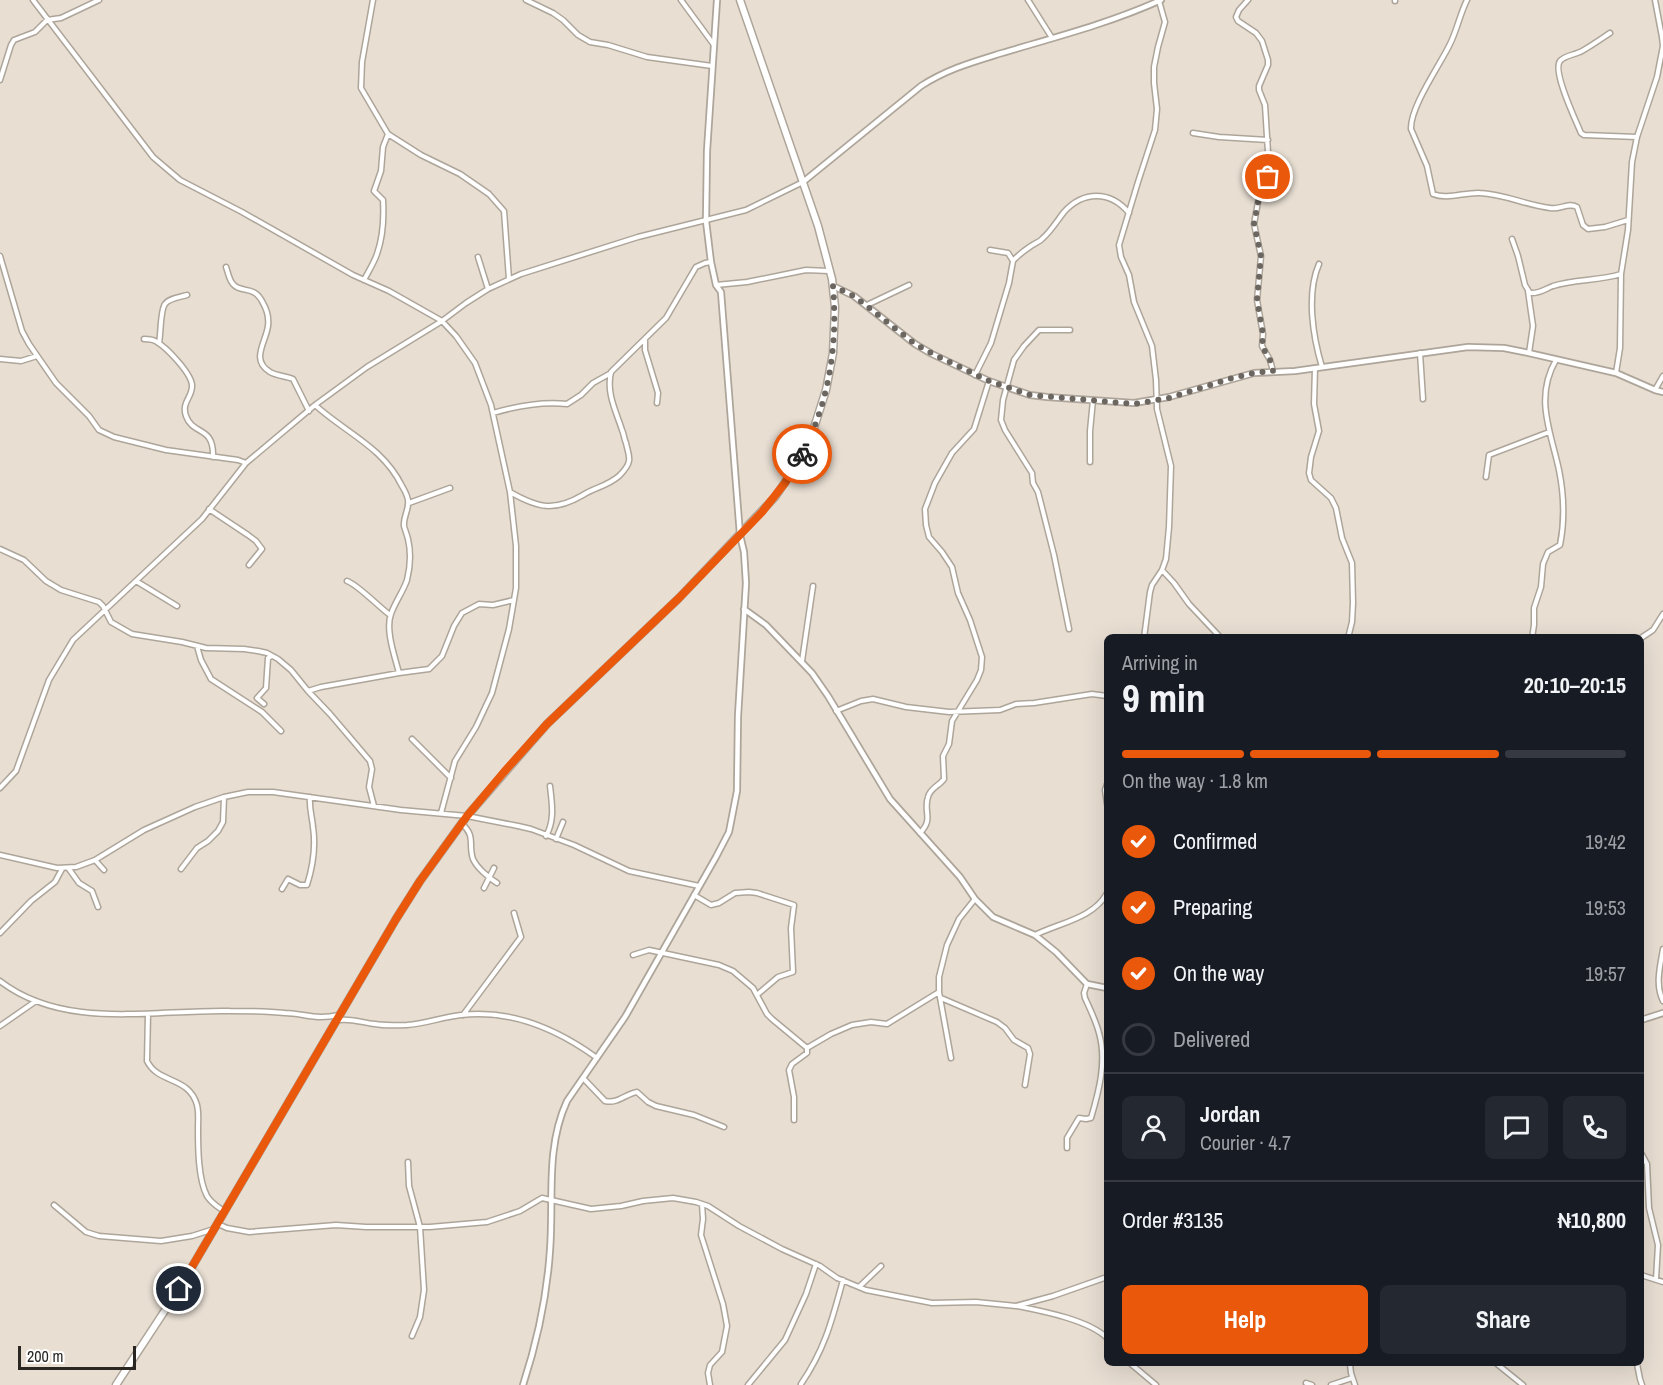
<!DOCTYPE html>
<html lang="en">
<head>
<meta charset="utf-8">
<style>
	:root { --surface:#171b24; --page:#242831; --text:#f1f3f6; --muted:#9ea1a6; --line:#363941; --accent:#ea580c }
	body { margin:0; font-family:"Archivo Narrow",sans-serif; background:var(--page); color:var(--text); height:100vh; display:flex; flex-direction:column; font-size:22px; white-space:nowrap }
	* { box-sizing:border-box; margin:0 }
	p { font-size:20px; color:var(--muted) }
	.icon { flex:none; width:33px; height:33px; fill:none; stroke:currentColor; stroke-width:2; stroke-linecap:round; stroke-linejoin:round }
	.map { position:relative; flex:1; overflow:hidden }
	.side { position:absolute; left:1104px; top:634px; width:540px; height:732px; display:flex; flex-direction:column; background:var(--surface); border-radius:9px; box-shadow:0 6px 24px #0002 }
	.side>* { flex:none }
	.scale { position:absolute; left:18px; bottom:15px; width:118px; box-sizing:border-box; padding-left:6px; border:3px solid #2a2622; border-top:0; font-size:16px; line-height:21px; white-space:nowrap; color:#2a2622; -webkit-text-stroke:4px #fff; paint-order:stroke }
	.pin { position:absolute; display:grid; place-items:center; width:51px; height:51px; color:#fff; margin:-26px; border:3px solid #fff; border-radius:50%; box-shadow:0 2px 6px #0007 }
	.courier { position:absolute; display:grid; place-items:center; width:60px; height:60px; margin:-30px; border:4px solid #ea580c; border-radius:50%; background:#fff; color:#222; box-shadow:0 2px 8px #0007 }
	.head em { font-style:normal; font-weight:700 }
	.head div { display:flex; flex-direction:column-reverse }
	.head { display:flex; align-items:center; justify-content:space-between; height:102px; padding:0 18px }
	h1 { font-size:39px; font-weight:700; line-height:45px }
	.bar { display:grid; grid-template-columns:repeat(4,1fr); gap:9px 6px; align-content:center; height:72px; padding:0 18px }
	.bar i { height:8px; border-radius:4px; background:var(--line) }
	.bar .current { background:var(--accent) }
	.bar p { grid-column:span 4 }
	.line { display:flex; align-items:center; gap:15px; padding:0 18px; border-top:2px solid var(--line) }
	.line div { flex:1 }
	.round { display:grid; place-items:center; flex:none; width:63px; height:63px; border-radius:9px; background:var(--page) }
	ol { padding:0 18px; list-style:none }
	li { display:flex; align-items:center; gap:18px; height:66px }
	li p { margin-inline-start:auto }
	li .icon { padding:6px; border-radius:50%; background:var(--accent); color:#fff; stroke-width:4 }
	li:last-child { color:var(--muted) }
	li i { width:33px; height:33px; border:3px solid var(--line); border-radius:50% }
	.cta { display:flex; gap:12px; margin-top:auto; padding:12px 18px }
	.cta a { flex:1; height:69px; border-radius:9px; background:var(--accent); color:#fff; font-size:24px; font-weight:700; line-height:69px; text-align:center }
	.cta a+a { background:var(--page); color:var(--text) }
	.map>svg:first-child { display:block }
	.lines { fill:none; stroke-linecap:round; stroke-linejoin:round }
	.minor-casing { stroke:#aea59a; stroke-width:7 }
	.tertiary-casing { stroke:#aea59a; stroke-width:8 }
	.primary-casing { stroke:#aea59a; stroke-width:9 }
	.minor { stroke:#fff; stroke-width:4 }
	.tertiary { stroke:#fff; stroke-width:4.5 }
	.primary { stroke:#fff; stroke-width:6 }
	.done { stroke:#6c6660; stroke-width:6; stroke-dasharray:0 10.8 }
	.route { stroke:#ea580c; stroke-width:8 }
</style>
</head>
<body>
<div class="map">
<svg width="1663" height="1385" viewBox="0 0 1663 1385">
	<rect width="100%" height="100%" fill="#e8ded2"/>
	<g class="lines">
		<defs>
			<path id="minor" d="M33,0l120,157 27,23 62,32 111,63 36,16 53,30 14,15 19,27 16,42 19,87 6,54v42l-7,41 -17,64 -16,34 -21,34 -14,52
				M373,0l-11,62 -1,26 27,46 33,21 39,19 29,20 15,17 5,68
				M526,0l27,13 10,7 15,15 12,7 18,3 39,12 65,9
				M681,0l33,45
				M1028,0l24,38
				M1248,0l-9,10 -3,7 2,4 18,12 6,8 6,19v5l-9,21v4l6,15 4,63 -1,9 -10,25 -4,22 7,32 -4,44 6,34 -1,12 8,14 3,11
				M1467,0c-7,14 -10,30 -17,44 -10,21 -40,63 -39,85l16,37 6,28c14,6 32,-2 47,-1 24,1 46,12 70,15 10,2 18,-6 27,-1l6,18 5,4 17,-2 23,-7
				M1395,1v-1
				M1610,33c-9,6 -19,13 -28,18 -7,4 -17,4 -22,10 -8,10 16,60 21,72l3,2 53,2
				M0,80l11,-35 3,-5 21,-8 12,-12 14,-2 38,-18
				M1193,133l26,4 49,3
				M1512,239l6,17 7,29 5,8c9,1 15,-4 23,-7 22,-7 46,-5 68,-12
				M0,256l22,75 7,13 27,39 33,33 10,14 15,7 52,13 72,10 8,3
				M478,257l10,32
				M1013,261c5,-6 12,-11 18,-15 4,-3 9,-4 12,-8 8,-7 14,-17 21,-26 19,-21 46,-22 65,1
				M1319,264c-13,30 -6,73 3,103
				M226,267c2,5 3,13 7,17 8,10 21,0 30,19 4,7 6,15 5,23 -2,16 -18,34 2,46 7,4 16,4 23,7l16,32
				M364,280c4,-8 10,-17 13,-26 6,-17 7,-37 6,-54l-9,-9 7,-20 2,-24 5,-13
				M716,285l31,-3 59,-12 23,1
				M1528,291l5,35 -4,27
				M867,305l42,-20
				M144,339c5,0 9,0 13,3 10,6 34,31 35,43 1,12 -11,17 -6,31 7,20 28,9 27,41
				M645,339v11l13,43 -1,10
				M159,343c2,-9 1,-32 6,-39 4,-6 16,-7 22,-9
				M1420,353l3,46
				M0,359l21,2 16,-5
				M1315,368l-1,36 5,27 -8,26 -2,16 2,7 20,18 5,10 6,30 10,25 1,40 -1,19 -4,16
				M1616,373l4,-25 1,-74 7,-44 4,-68 5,-25 20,-60 6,-31 -1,-9 -7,-37
				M975,375l16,-32 18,-60 4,-22 -5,-8 -18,-3
				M1655,390l8,-14
				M315,405c31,28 68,42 87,81 3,5 7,13 6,18 0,7 -5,14 -4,22 1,4 3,9 4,13 3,13 2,29 -1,41 -4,12 -12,22 -16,34 -6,16 4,43 8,59
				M493,413c24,-7 48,-12 74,-9l14,-9 12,-12 18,-10
				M1090,462v-31l3,-31
				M1486,477l3,-22 60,-23
				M510,492c28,16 44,20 73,3 12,-8 23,-8 36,-19 4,-4 9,-9 10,-15 1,-6 -2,-12 -3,-18 -2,-4 -2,-9 -4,-13 -6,-19 -16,-37 -11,-58l55,-54 30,-51 9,-4 6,-1
				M409,503l41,-15
				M209,509l39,26 8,6 6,8 -13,16
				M0,549l24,11 22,21 15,9 38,12 4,4 8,16 21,12 50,8 24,6 38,1 14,2 9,2 11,6 13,11 17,21 22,23 40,47 2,8 -3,18 5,19
				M1162,570l12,13 15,21 32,34
				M136,581l41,25
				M347,581c10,3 32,26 43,34
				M1069,629l-15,-74 -16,-63 -5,-9 -1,-10 -27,-43 -4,-10 2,-20 11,-40 10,-14 15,-16h31
				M1144,638l6,-46 2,-7 10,-15 4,-11 3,-32 2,-61 -14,-57 -1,-29 -4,-34 -18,-44 -5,-27 -8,-18 -2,-12 19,-63 17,-52 2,-21 -3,-26v-16l4,-20 7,-25 -6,-21
				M1532,638l2,-13v-17l7,-21 2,-23 5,-12 12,-7c5,-25 4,-50 -1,-75 -8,-38 -25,-72 -3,-110
				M1641,638l12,-8 10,-16
				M197,646l4,14 10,19 51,33 19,19
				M802,661l11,-75
				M308,691l13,-4 78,-14 30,-4 13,-13 12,-30 8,-13 17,-9 14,1 21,-5
				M264,704l-7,-6 9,-10 2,-30 4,-2
				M836,711l25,-10 12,-2 33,8 43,5 51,-2 16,-6 18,-1 58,-9 15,2
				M412,739l39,39
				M1107,784l-2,6 2,14
				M0,788l16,-17 33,-91 24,-40 129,-121 44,-56 69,-58 52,-38 75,-46 24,-18 22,-14 33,-15 117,-37 108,-27 57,-28
				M462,824c14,12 6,21 11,35 4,9 16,19 24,24
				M920,833c14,-14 3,-21 8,-36 2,-9 11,-11 16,-18l-1,-23 6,-12 3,-23 25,-41 4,-10 1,-13 -12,-37 -12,-27 -6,-26 -10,-15 -13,-15 -3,-12 -1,-16 10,-26 17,-30 22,-24 15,-48
				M546,836c9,-16 6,-32 4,-50
				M556,839l7,-17
				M0,855l57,13 19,-1 19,-7 49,-30 51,-23 29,-10 24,-5h25l128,18 66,6 51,10 13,3 43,16 55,26 70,15
				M95,860l9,10
				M69,869l10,14 13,8 6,16
				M181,869l16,-21 11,-7 10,-10 5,-9 1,-25
				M484,888l10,-20
				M282,889l6,-10 12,6h7c6,-19 9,-38 6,-58 -1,-11 -4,-19 -3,-30
				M694,895l17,10 8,-2 16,-10 14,-1 8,1 37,12 -3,23 2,44 -15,5 -20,17
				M0,933l31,-32 24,-19 7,-13
				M1035,935c24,-12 59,-17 72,-42
				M1663,949c-3,18 -8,36 0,52
				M633,955l16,-5 70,15 14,6 20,17 14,26 5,5 35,29 24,-14 21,-9 19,-3 16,2 52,-32
				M0,981c65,50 155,28 230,30 18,0 37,0 55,2 12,0 24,4 36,4 6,0 13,-1 18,-2
				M941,998l56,24 8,6 9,12 14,8 2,6 -5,31
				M148,1014l-1,47c11,23 42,15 50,44 2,8 1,15 1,23 0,19 0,51 9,68 4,7 11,11 17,15
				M463,1015l58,-78 -7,-24
				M339,1020c12,-2 24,3 36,4 10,2 21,1 32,1 18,-1 35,-8 54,-10 50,-6 96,14 136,43
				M0,1026l36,-25
				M951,1058l-12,-66v-15l8,-32 12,-26 16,-20
				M583,1078l22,23c13,3 20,-7 32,-9l11,10 8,4 38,9 30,12
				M794,1120v-23l-5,-27 3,-6 15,-11v-5
				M1067,1148v-10l12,-20 7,1 5,-1c8,-27 16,-57 8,-85 -3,-12 -9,-24 -14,-35l-1,-5 3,-9
				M1641,1153l6,11 2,44 9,37 -2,34
				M408,1162l1,24 11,41 4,63 -4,27 -8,19
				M702,1204l1,15 -2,16 22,69 4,22 -5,26 -12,13 -2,8 2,12
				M54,1205l32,27 13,4 62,5 31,-5 22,-7
				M218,1224l9,4 22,4 87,-7 30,2h64l57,-5 33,-11 22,-13 49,11 30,-3 22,-5 30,-3 23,4 12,4 31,20 43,23 38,17 17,12 29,12 66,13 44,-1 40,4 37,-10 54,-19
				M1641,1275l22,7
				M859,1287l22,-21
				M1017,1306c25,5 72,14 90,32
				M1131,1364l25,21
				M1350,1364l1,9 4,12
				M1497,1364l26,21
				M1637,1364l3,15 2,6
				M1306,1383l6,2
				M801,1384c24,-35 31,-64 42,-104
				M748,1385l37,-45 21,-46 10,-30
				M1331,1385l21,-7"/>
			<path id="tertiary" d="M803,182l118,-96c26,-17 52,-24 81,-33 54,-16 108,-30 159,-53
				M833,286l21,10 61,48 17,10 57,27 41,14 17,2 87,6 35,-6 85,-24 41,-2 173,-24 36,1 20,4 92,21 39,17 8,2
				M744,609l22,16 46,48 16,23 62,103 70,78 15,22 18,18 42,18 21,17 31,32 20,4
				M1641,1020l22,-7
				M523,1385c14,-43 24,-89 27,-135 4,-50 -5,-101 17,-149l58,-84 91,-160 13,-25 8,-41 1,-75 8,-133 -2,-31 -4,-17 -19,-243 -5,-7 -5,-23 -5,-41 1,-70 10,-151"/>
			<path id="primary" d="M116,1385l63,-96 217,-370 24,-38 47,-65 80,-92 132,-126 96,-101 19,-28 19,-38 13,-41 7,-37 2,-46 -3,-28 -14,-53 -78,-226"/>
		</defs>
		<!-- minor casing -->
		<use href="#minor" class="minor-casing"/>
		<!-- tertiary casing -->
		<use href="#tertiary" class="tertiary-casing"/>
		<!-- primary casing -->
		<use href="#primary" class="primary-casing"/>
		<!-- minor -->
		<use href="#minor" class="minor"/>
		<!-- tertiary -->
		<use href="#tertiary" class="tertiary"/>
		<!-- primary -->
		<use href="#primary" class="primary"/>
	</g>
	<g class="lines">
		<!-- done -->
		<path class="done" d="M802,454c27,-51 36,-110 31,-168l21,10 61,48 18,10 56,27 41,14 104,9 35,-6 60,-19 25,-6 19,-2 -3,-11 -8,-14 1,-12 -6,-34 4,-44 -7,-32 4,-22 10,-25"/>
		<!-- route -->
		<path class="route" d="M179,1289l217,-370 24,-38 47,-65 37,-44 43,-48 132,-126 83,-86 23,-29 17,-29"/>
	</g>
</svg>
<div class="scale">200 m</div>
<div class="pin" style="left:1268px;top:177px;background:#ea580c"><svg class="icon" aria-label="bag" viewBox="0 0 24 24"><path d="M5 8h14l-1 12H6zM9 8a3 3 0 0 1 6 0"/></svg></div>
<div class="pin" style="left:179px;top:1289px;background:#1f2937"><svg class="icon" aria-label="home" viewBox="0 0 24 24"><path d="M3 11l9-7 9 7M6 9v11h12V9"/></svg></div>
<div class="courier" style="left:802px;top:454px"><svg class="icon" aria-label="bike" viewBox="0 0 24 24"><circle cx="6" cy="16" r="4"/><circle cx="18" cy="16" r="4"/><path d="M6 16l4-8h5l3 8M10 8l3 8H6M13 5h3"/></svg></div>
<section class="side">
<div class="head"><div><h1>9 min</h1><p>Arriving in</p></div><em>20:10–20:15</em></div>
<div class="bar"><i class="current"></i><i class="current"></i><i class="current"></i><i></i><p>On the way · 1.8 km</p></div>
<ol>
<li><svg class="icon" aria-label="check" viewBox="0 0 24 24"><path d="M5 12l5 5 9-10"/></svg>Confirmed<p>19:42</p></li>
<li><svg class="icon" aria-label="check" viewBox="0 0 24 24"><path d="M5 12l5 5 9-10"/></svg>Preparing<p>19:53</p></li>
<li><svg class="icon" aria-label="check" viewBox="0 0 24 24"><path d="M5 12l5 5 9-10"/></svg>On the way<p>19:57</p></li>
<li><i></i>Delivered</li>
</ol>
<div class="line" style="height:108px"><a class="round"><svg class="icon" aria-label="person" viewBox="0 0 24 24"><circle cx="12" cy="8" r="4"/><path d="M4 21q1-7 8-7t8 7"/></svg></a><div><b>Jordan</b><p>Courier · 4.7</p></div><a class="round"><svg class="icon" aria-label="chat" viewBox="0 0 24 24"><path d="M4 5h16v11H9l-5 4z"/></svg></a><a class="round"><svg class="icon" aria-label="phone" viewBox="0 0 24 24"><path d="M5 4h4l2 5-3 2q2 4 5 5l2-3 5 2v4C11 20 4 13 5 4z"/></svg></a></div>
<div class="line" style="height:78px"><div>Order #3135</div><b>₦10,800</b></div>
<div class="cta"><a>Help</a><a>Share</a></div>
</section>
</div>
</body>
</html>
